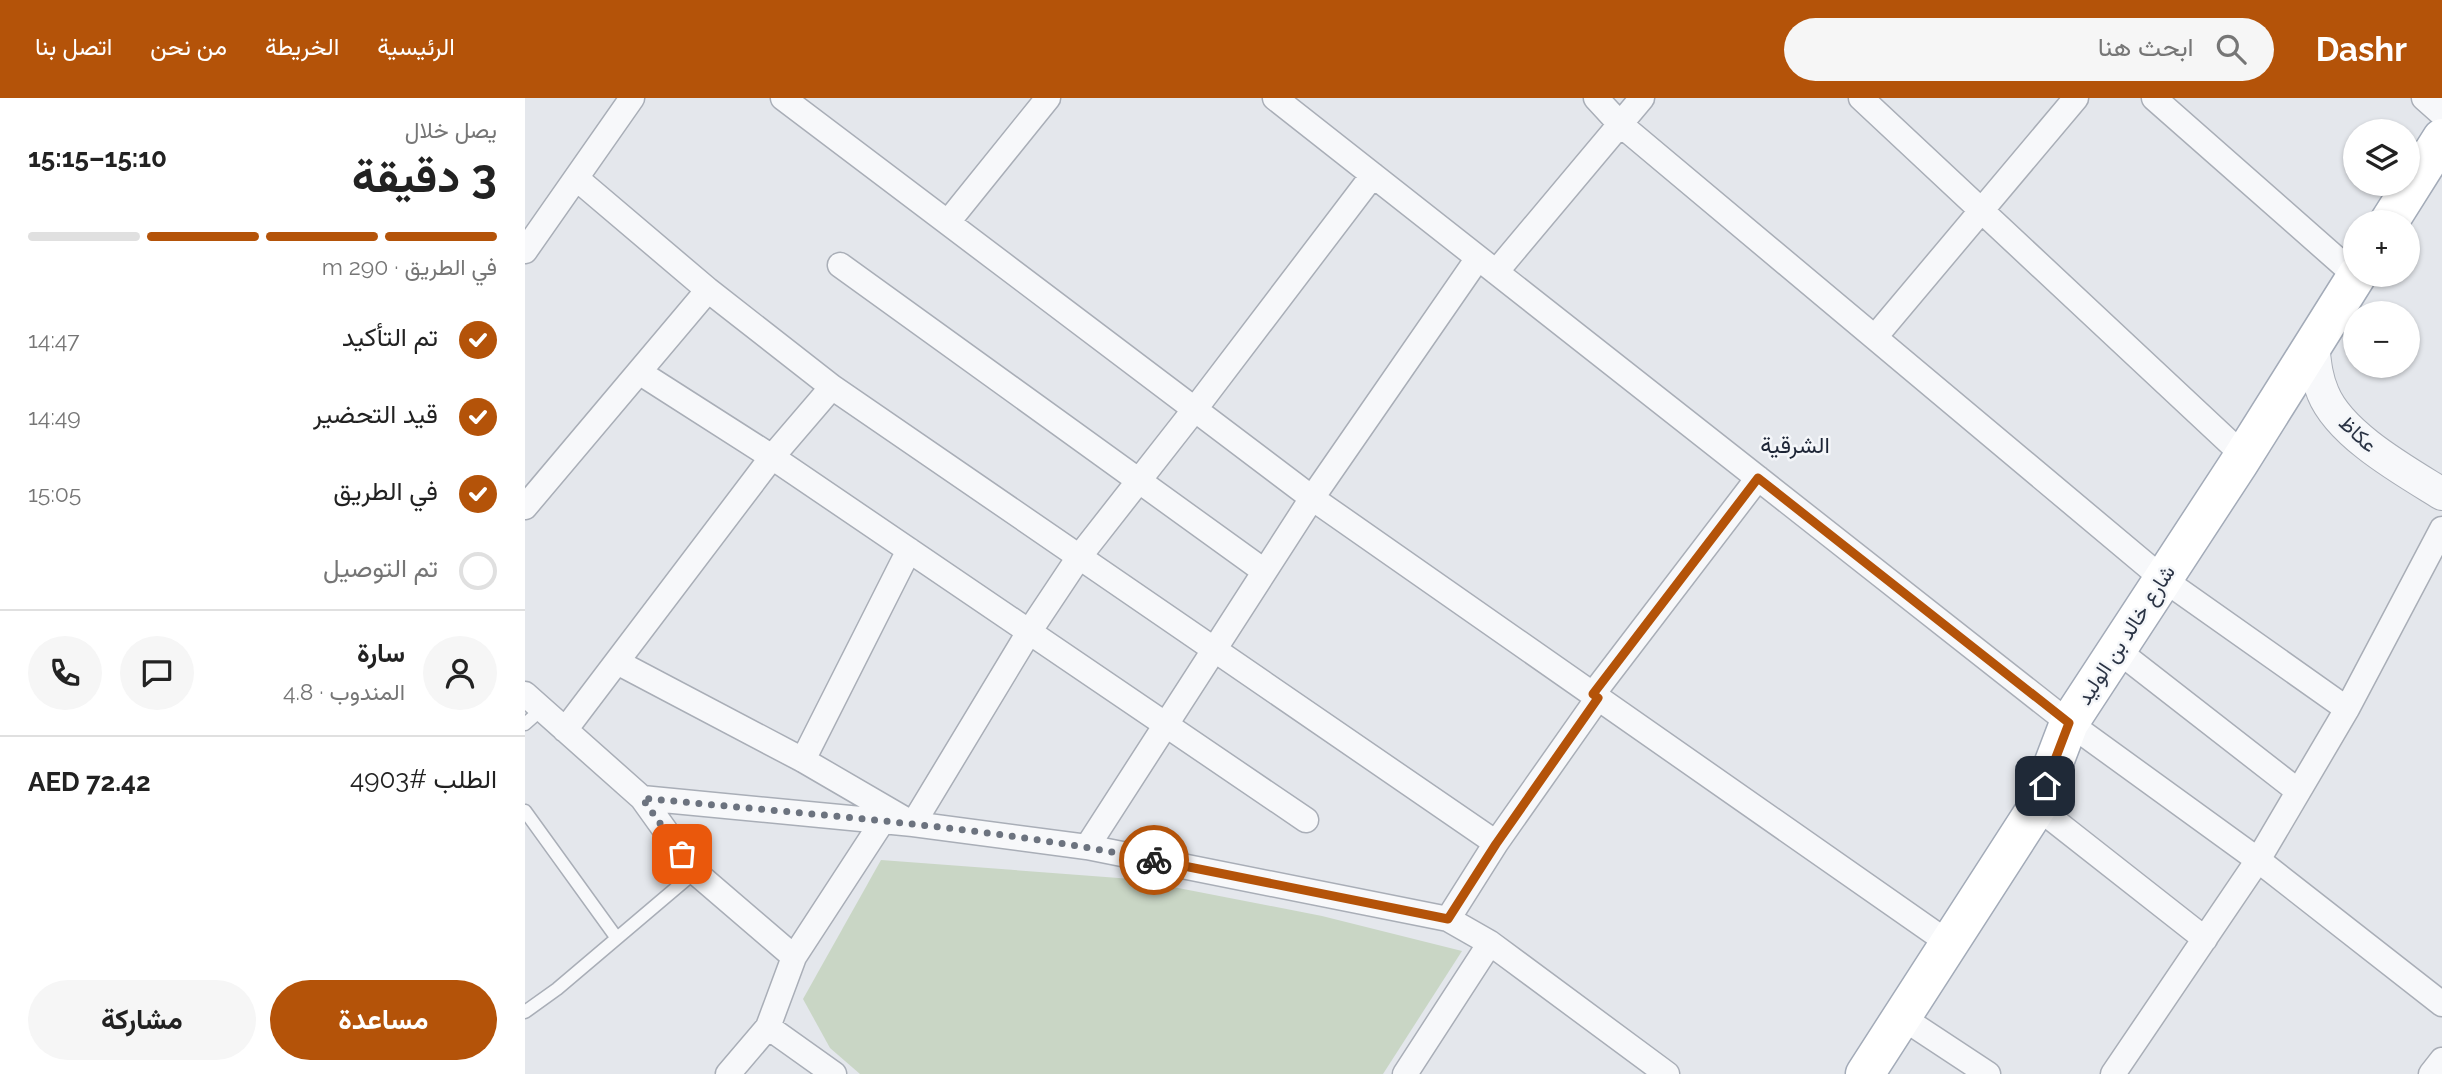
<!DOCTYPE html>
<html lang="ar">
<head>
<meta charset="utf-8">
<style>
	:root { --surface:#fff; --page:#f6f6f6; --text:#222; --muted:#767676; --line:#e0e0e0; --accent:#b45309 }
	body { margin:0; font-family:Raleway,Vazirmatn,sans-serif; background:var(--page); color:var(--text); direction:rtl; height:100vh; display:flex; flex-direction:column; font-size:26px; white-space:nowrap }
	* { box-sizing:border-box; margin:0 }
	p { font-size:23px; color:var(--muted) }
	.icon { flex:none; width:38px; height:38px; fill:none; stroke:currentColor; stroke-width:2; stroke-linecap:round; stroke-linejoin:round }
	.map { position:relative; flex:1; overflow:hidden; direction:ltr }
	.side { display:flex; flex-direction:column; background:var(--surface); width:525px }
	.side>* { flex:none }
	.fabs { position:absolute; left:1818px; top:21px; display:grid; gap:14px }
	.fabs a { display:grid; place-items:center; width:77px; height:77px; border-radius:50%; background:var(--surface); box-shadow:0 2px 5px #0004; font-size:35px }
	.pin { position:absolute; display:grid; place-items:center; width:60px; height:60px; color:#fff; margin:-30px; border-radius:14px; box-shadow:0 4px 10px #0006 }
	.courier { position:absolute; display:grid; place-items:center; width:70px; height:70px; margin:-35px; border:5px solid #b45309; border-radius:50%; background:#fff; color:#222; box-shadow:0 2px 9px #0007 }
	.headline em { font-style:normal; font-weight:700 }
	.headline div { display:flex; flex-direction:column-reverse }
	.headline { display:flex; align-items:center; justify-content:space-between; height:119px; padding:0 28px }
	h1 { font-size:46px; font-weight:700; line-height:52px }
	.bar { display:grid; grid-template-columns:repeat(4,1fr); gap:10px 7px; align-content:center; height:84px; padding:0 28px }
	.bar i { height:9px; border-radius:5px; background:var(--line) }
	.bar .on { background:var(--accent) }
	.bar p { grid-column:span 4 }
	.line { display:flex; align-items:center; gap:18px; padding:0 28px; border-top:2px solid var(--line) }
	.line div { flex:1 }
	.round { display:grid; place-items:center; flex:none; width:74px; height:74px; border-radius:37px; background:var(--page) }
	ol { padding:0 28px; list-style:none }
	li { display:flex; align-items:center; gap:21px; height:77px }
	li p { margin-inline-start:auto }
	li .icon { padding:7px; border-radius:50%; background:var(--accent); color:#fff; stroke-width:4 }
	li:last-child { color:var(--muted) }
	li i { width:38px; height:38px; border:4px solid var(--line); border-radius:50% }
	.action { display:flex; gap:14px; margin-top:auto; padding:14px 28px }
	.action a { flex:1; height:80px; border-radius:42px; background:var(--accent); color:#fff; font-size:28px; font-weight:700; line-height:80px; text-align:center }
	.action a+a { background:var(--page); color:var(--text) }
	header { display:flex; align-items:center; gap:42px; box-sizing:border-box; height:98px; padding:0 35px; background:var(--accent); color:#fff }
	header strong { font-size:33px }
	nav { display:flex; gap:38px; margin-inline-start:auto; font-size:24px }
	.search { width:490px; height:63px; background:var(--page); display:flex; align-items:center; gap:18px; box-sizing:border-box; padding:0 24px; border-radius:38px; color:var(--muted); font-size:26px }
	main { display:flex; flex:1; min-height:0 }
	.map>svg:first-child { display:block }
	.green { fill:#c9d6c5 }
	.lines { fill:none; stroke-linecap:round; stroke-linejoin:round }
	.service-casing { stroke:#a9aeb7; stroke-width:15 }
	.minor-casing { stroke:#a9aeb7; stroke-width:27 }
	.tertiary-casing { stroke:#a9aeb7; stroke-width:34 }
	.primary-casing { stroke:#a3abb8; stroke-width:41 }
	.service { stroke:#f7f8fa; stroke-width:12 }
	.minor { stroke:#f7f8fa; stroke-width:24 }
	.tertiary { stroke:#f7f8fa; stroke-width:32 }
	.primary { stroke:#fff; stroke-width:38 }
	.done { stroke:#6c737f; stroke-width:7; stroke-dasharray:0 12.6 }
	.route { stroke:#b45309; stroke-width:9 }
	.labels { text-anchor:middle; stroke-width:5; stroke-linejoin:round; paint-order:stroke }
	.street-label { font-size:21px; fill:#2b3445; stroke:#f4f6f9 }
	.neighbourhood-label { font-size:23px; fill:#1d2536; stroke:#f4f6f9 }
</style>
</head>
<body>
<header>
<strong>Dashr</strong>
<div class="search"><svg class="icon" aria-label="search" viewBox="0 0 24 24"><circle cx="10" cy="10" r="6"/><path d="M15 15l6 6"/></svg>ابحث هنا</div>
<nav><a>الرئيسية</a><a>الخريطة</a><a>من نحن</a><a>اتصل بنا</a></nav>
</header>
<main>
<div class="map">
<svg width="1917" height="976" viewBox="0 0 1917 976">
	<rect width="100%" height="100%" fill="#e4e7ec"/>
	<!-- green -->
	<path class="green" d="M356,762l251,19 190,37 140,35 -79,123h-523l-30,-26 -27,-49z"/>
	<g class="lines">
		<defs>
			<path id="service" d="M0,626l17,-15
				M0,713l91,126
				M0,914l32,-23 138,-117"/>
			<path id="minor" d="M258,0l529,400 638,446
				M750,0l794,625 189,137 184,144
				M1071,0l24,26 543,455 184,130
				M1336,0l383,358
				M1629,0l202,178
				M1899,0l18,16
				M51,80l132,112 124,97 664,456
				M423,124l100,-124
				M0,153l107,-153
				M315,167l424,306
				M971,174l146,-174
				M1350,239l201,-239
				M114,274l133,85 534,363
				M0,409l183,-217
				M1592,552l181,141
				M92,564l186,98 110,64 116,-192 50,-75 116,-148 178,-234
				M0,596l117,104 53,74 99,85
				M1068,596l165,-216
				M40,632l207,-273 60,-70
				M278,662l106,-210
				M117,700l271,26 174,23 361,72 42,24 177,131
				M1512,709l168,132
				M562,749l225,-349 166,-240
				M923,821l48,-76 102,-145
				M1378,920l85,56
				M243,929l66,47
				M203,976l40,-47 26,-70 88,-135
				M880,976l85,-131
				M1588,976l145,-214 89,-151 95,-180
				M1906,976l11,-14"/>
			<path id="tertiary" d="M1788,247c2,17 3,32 10,48 17,42 82,78 119,101"/>
			<path id="primary" d="M1864,124l53,-84
				M1340,976l172,-267 32,-84 170,-260 118,-188"/>
		</defs>
		<!-- service casing -->
		<use href="#service" class="service-casing"/>
		<!-- minor casing -->
		<use href="#minor" class="minor-casing"/>
		<!-- tertiary casing -->
		<use href="#tertiary" class="tertiary-casing"/>
		<!-- primary casing -->
		<use href="#primary" class="primary-casing"/>
		<!-- service -->
		<use href="#service" class="service"/>
		<!-- minor -->
		<use href="#minor" class="minor"/>
		<!-- tertiary -->
		<use href="#tertiary" class="tertiary"/>
		<!-- primary -->
		<use href="#primary" class="primary"/>
	</g>
	<g class="lines">
		<!-- done -->
		<path class="done" d="M157,756l-40,-56c171,17 344,28 512,62"/>
		<!-- route -->
		<path class="route" d="M629,762l294,59 48,-75 102,-146 -5,-4 165,-216 311,245 -24,63"/>
	</g>
	<g class="labels">
		<!-- street labels -->
		<g class="street-label">
			<text transform="translate(1833 336) rotate(43)" y="7">عكاظ</text>
			<text transform="translate(1601 537) rotate(-57)" y="7">شارع خالد بن الوليد</text>
		</g>
		<!-- neighbourhood labels -->
		<g class="neighbourhood-label">
			<text x="1270" y="355">الشرقية</text>
		</g>
	</g>
</svg>
<div class="fabs">
<a><svg class="icon" aria-label="layers" viewBox="0 0 24 24"><path d="M12 4l9 5-9 5-9-5zM3 14l9 5 9-5"/></svg></a>
<a>+</a>
<a>−</a>
</div>
<div class="pin" style="left:157px;top:756px;background:#ea580c"><svg class="icon" aria-label="bag" viewBox="0 0 24 24"><path d="M5 8h14l-1 12H6zM9 8a3 3 0 0 1 6 0"/></svg></div>
<div class="pin" style="left:1520px;top:688px;background:#1f2937"><svg class="icon" aria-label="home" viewBox="0 0 24 24"><path d="M3 11l9-7 9 7M6 9v11h12V9"/></svg></div>
<div class="courier" style="left:629px;top:762px"><svg class="icon" aria-label="bike" viewBox="0 0 24 24"><circle cx="6" cy="16" r="4"/><circle cx="18" cy="16" r="4"/><path d="M6 16l4-8h5l3 8M10 8l3 8H6M13 5h3"/></svg></div>
</div>
<section class="side">
<div class="headline"><div><h1>3 دقيقة</h1><p>يصل خلال</p></div><em>15:10–15:15</em></div>
<div class="bar"><i class="on"></i><i class="on"></i><i class="on"></i><i></i><p>في الطريق · 290 m</p></div>
<ol>
<li><svg class="icon" aria-label="check" viewBox="0 0 24 24"><path d="M5 12l5 5 9-10"/></svg>تم التأكيد<p>14:47</p></li>
<li><svg class="icon" aria-label="check" viewBox="0 0 24 24"><path d="M5 12l5 5 9-10"/></svg>قيد التحضير<p>14:49</p></li>
<li><svg class="icon" aria-label="check" viewBox="0 0 24 24"><path d="M5 12l5 5 9-10"/></svg>في الطريق<p>15:05</p></li>
<li><i></i>تم التوصيل</li>
</ol>
<div class="line" style="height:126px"><a class="round"><svg class="icon" aria-label="person" viewBox="0 0 24 24"><circle cx="12" cy="8" r="4"/><path d="M4 21q1-7 8-7t8 7"/></svg></a><div><b>سارة</b><p>المندوب · 4.8</p></div><a class="round"><svg class="icon" aria-label="chat" viewBox="0 0 24 24"><path d="M4 5h16v11H9l-5 4z"/></svg></a><a class="round"><svg class="icon" aria-label="phone" viewBox="0 0 24 24"><path d="M5 4h4l2 5-3 2q2 4 5 5l2-3 5 2v4C11 20 4 13 5 4z"/></svg></a></div>
<div class="line" style="height:91px"><div>الطلب #4903</div><b>AED 72.42</b></div>
<div class="action"><a>مساعدة</a><a>مشاركة</a></div>
</section>
</main>
</body>
</html>
